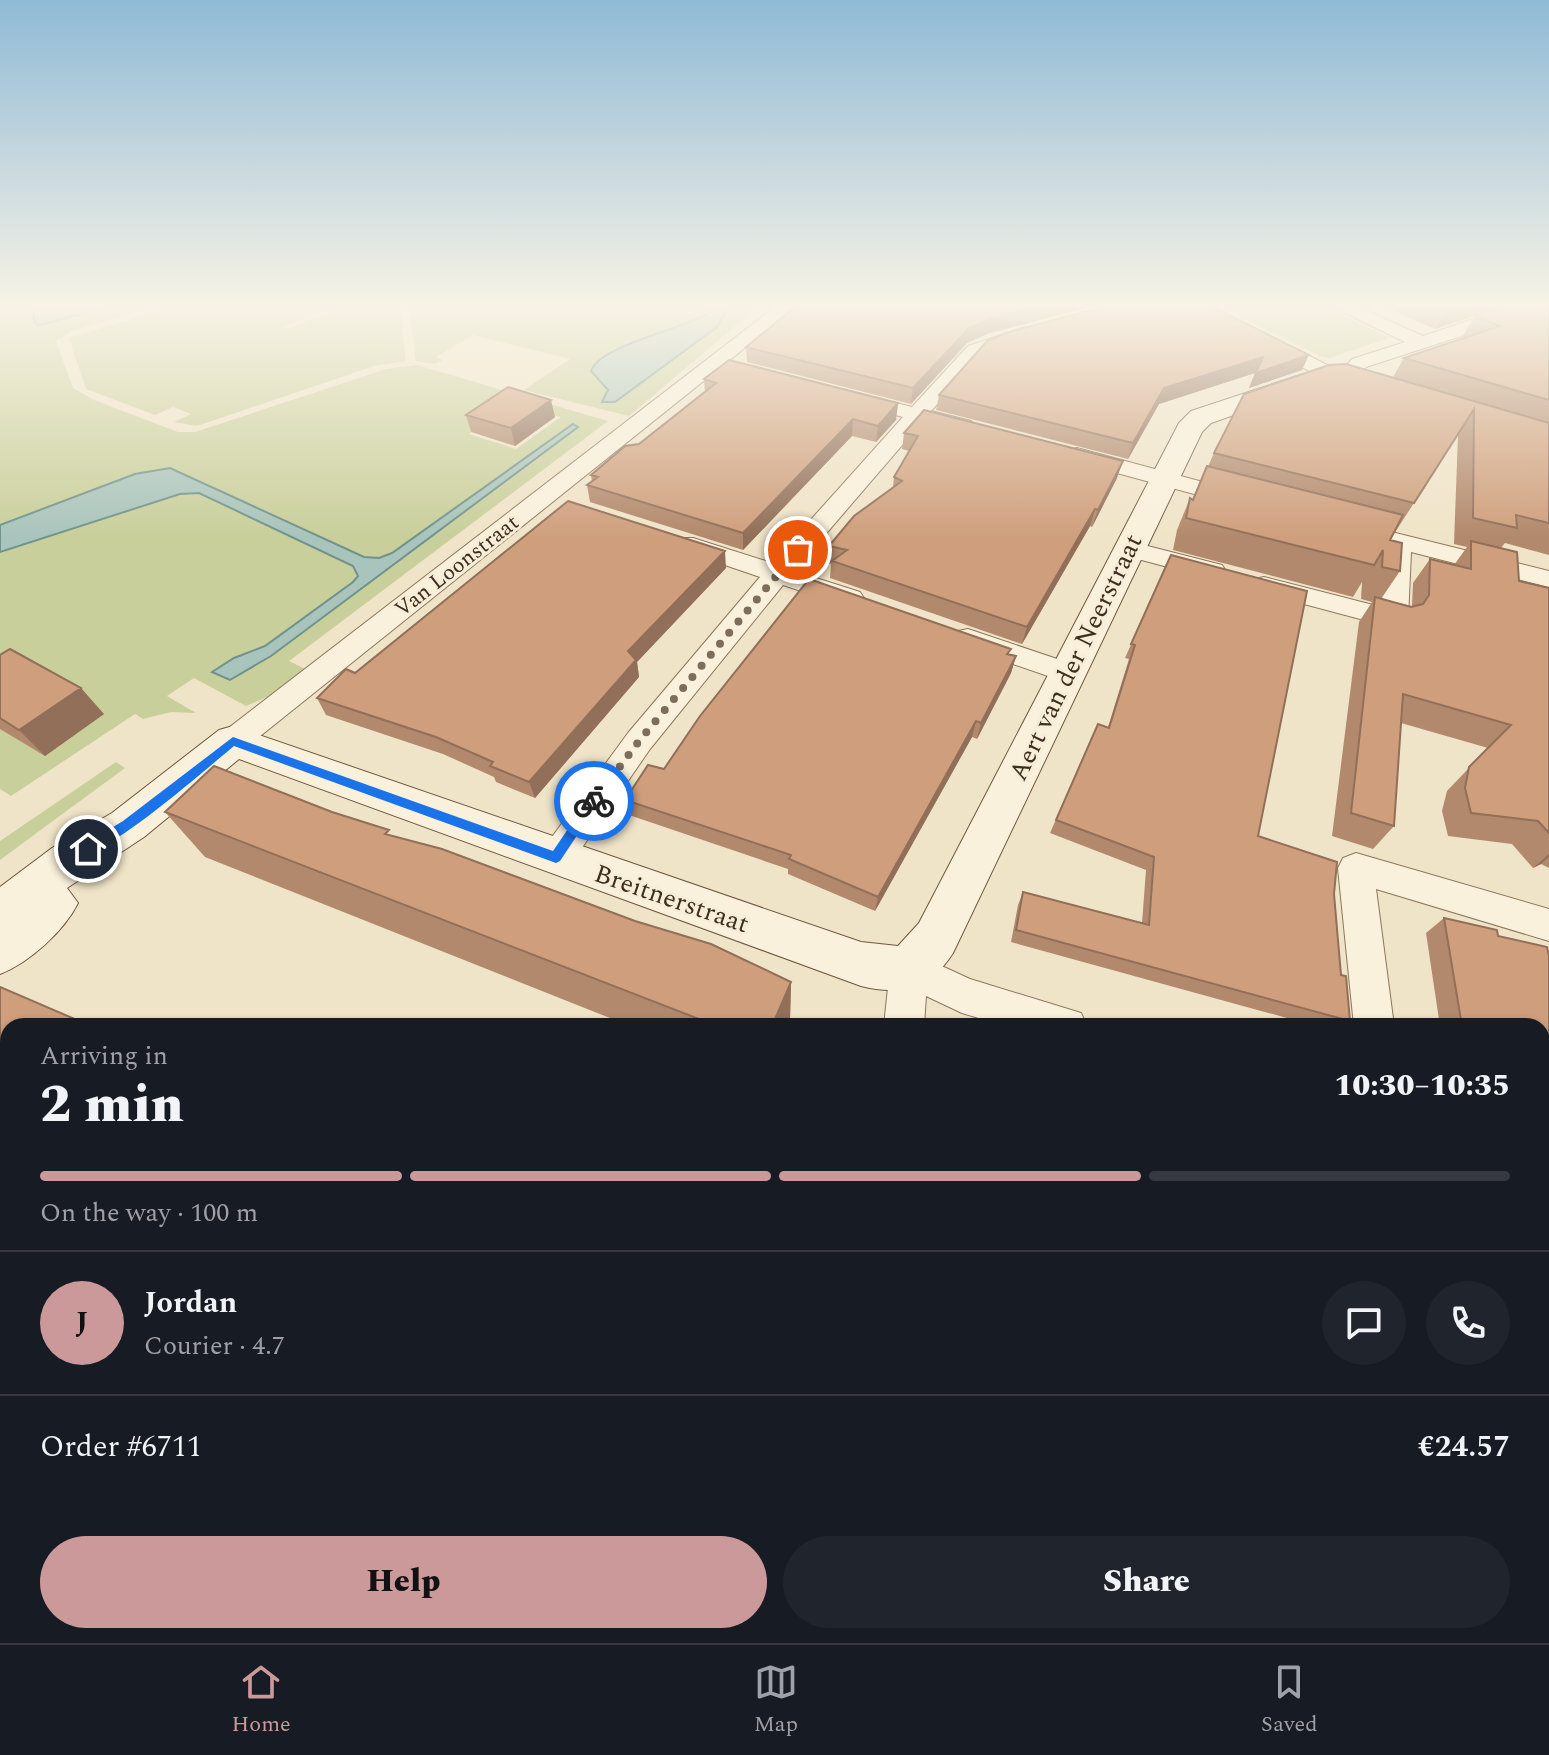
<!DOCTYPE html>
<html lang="en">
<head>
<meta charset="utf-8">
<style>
	:root { --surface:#171b24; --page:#20242c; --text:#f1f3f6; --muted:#9ea1a6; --line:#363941; --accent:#cc999b }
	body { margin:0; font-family:Spectral,serif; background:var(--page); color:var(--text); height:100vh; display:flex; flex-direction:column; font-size:30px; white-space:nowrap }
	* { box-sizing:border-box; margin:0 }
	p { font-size:26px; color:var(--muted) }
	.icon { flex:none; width:44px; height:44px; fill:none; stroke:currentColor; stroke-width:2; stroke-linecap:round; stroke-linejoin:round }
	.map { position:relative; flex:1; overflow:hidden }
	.sheet { position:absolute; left:0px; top:1018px; width:1550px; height:626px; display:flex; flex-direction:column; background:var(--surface); border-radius:24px 24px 0 0; box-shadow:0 2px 6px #0004 }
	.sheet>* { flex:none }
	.pin { position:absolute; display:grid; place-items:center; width:68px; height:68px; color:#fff; margin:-34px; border:4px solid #fff; border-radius:50%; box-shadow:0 2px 8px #0007 }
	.courier { position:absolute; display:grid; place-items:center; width:80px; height:80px; margin:-40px; border:6px solid #1a73e8; border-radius:50%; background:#fff; color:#222; box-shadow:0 2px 10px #0007 }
	.headline em { font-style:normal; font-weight:800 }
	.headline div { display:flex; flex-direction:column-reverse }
	.headline { display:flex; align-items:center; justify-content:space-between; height:136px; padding:0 40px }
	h1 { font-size:52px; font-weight:800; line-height:60px }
	.bar { display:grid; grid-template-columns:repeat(4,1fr); gap:12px 8px; align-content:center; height:96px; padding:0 40px }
	.bar i { height:10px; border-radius:6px; background:var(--line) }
	.bar .current { background:var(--accent) }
	.bar p { grid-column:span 4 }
	.line { display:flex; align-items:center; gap:20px; padding:0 40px; border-top:2px solid var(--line) }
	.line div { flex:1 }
	.round { display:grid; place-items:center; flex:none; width:84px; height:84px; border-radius:42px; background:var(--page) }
	.button { display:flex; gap:16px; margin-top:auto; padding:16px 40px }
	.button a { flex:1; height:92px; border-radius:48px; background:var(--accent); color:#111; font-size:32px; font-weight:800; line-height:92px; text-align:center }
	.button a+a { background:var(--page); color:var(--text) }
	.tabs { display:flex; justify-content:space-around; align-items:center; height:112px; border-top:2px solid var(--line); background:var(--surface); font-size:22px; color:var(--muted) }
	.tabs a { display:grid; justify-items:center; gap:4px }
	.tabs .current { color:var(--accent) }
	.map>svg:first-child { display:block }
	.green { fill:#c9cf9b; fill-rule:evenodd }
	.water { fill:#a9c4bc; stroke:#6f938a; stroke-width:2 }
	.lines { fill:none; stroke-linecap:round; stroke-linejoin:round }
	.street-casing { stroke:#8d765c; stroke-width:2 }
	.secondary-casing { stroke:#6f573f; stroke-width:2 }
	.primary-casing { stroke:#5b4430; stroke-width:2 }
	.street { fill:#faf1dc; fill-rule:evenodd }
	.secondary { fill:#faf1dc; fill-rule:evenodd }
	.primary { fill:#f3d9a0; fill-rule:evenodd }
	.wall { fill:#b2896c; fill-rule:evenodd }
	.shaded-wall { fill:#916f58 }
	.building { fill:#cf9f7d; stroke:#916f58; stroke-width:2 }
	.route { fill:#1a73e8 }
	.done { stroke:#7c6e5b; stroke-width:8; stroke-dasharray:0 14.4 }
	.labels { text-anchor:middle; stroke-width:6; stroke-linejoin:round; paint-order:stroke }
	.far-street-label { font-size:22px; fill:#3d2e20; stroke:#f7eed8 }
	.street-label { font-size:26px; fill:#3d2e20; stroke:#f7eed8 }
</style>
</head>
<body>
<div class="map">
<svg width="1549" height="1643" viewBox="0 0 1549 1643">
	<rect width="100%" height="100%" fill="#f0e4c8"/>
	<!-- green -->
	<path class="green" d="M0,307h32l3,16 12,1 61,-17h47l-83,24 -16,10 17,47 21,12 84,32h17l191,-63 31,-4 191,56 -319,240 16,8 -38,28 -21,9 -52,-28 -27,18 29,17 -25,-1 -28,7 -8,-5 -124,82 -11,-7zM512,405l49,12 -45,32 -47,-15zM573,424l-302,232 -41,24 -17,-8 21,-14 31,-12 88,-64 5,-10 -5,-6 -143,-69 -11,-4 -19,1 -10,-26 194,89 15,1 13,-5z
		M170,307h162l-48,20 3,2 54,-22h59l6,54 -32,5 -177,60 -23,-4 17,-8 -18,-7 -18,8 -69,-26 -17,-51z
		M409,307h309l-54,27 -52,16 -8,36 4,5v12l7,-1 102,-75 11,-20h30l-129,109 -105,-26 46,-31 -97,-24 -37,22 7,3 -8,4 -19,-3z
		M1219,307h107l64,31 -61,20 -9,-2z
		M116,762l9,6 -125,92v-19z
		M1542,1420l7,2v221h-459l1,-7h451z
		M0,1601l8,5v30h50l12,7h-70z
		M265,1636h144l13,7h-148z
		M521,1636h139l11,7h-137z"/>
	<!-- water -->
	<path class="water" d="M32,307h76l-68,18 -5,-2z
		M718,307h10l-11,20 -102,75h-13l6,-12 -17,-19c10,-28 98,-41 127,-64z
		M573,424l5,3 -307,229 -41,24 -18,-8 22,-14 31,-12 88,-64 5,-6 -5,-10 -154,-73 -19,1 -180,58v-27l135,-51 35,-6 194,89 15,1 13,-5z"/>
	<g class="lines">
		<defs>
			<path id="street" d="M775,307h21l-552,442 -11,4 -11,-4 -5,-8 5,-8z
				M1190,307h23l128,65 11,-13 53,-17 -72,-35h25l65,29 86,-29h20l-9,10 -154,50 -9,16 -29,-2z
				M1025,327l9,6 -2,4 -50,17 -51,57 40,10 3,5 -3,5 -8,2 -41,-11 -128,149 66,21 4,6 -4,6 -10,3 -67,-22 -133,164 -82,119 -12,4 -12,-4 -6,-10 6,-10 84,-115 132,-156 -85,-29 -4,-5 4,-5h18l79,25 131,-146 -58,-15 -3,-4 3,-4 7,-2 60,15 56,-61z
				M1077,448l174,47 3,5 -3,5 -9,2 -173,-47 -3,-5 3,-5z
				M1347,521l202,50v16l-138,-35 -3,67 -4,6 -10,3 -139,-37 -4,-6 4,-6 9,-2 117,30 5,-61 -48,-13 -3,-5 3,-5z
				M1128,541l94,24 4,6 -4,6 -9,2 -94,-25 -4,-5 4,-5z
				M968,629l110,37 5,7 -5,7 -10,3 -110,-38 -4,-7 4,-7z
				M1356,853l193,56v32l-173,-52 18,137h-40l-16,-158 5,-10z
				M909,951l61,28 111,34 6,13h-82l-43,-13 -36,-17 -2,30h-40l6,-58 5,-12z
				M1542,1143l7,2v44l-7,-2z
				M186,1636h66l3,7h-66z
				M880,1636h72l3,7h-72z"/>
			<path id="secondary" d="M1297,376l9,2 4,6 -4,6 -95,33 -9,9 -249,521c-22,35 -53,43 -92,33l-622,-227 -95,78 -77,51 11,15c-14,28 -49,60 -78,71v-87l52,-39 60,-35 107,-83 14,-4 628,216 37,4 21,-23 260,-500 12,-12z"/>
			<path id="primary" d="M0,1205l8,3v115l-8,-3z
				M0,1363l8,4v68l-8,-4z
				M427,1636h87l2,7h-86z
				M665,1636h85l2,7h-84z"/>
		</defs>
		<!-- street casing -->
		<use href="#street" class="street-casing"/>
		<!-- secondary casing -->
		<use href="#secondary" class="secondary-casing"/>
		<!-- primary casing -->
		<use href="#primary" class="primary-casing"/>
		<!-- street -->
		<use href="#street" class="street"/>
		<!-- secondary -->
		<use href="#secondary" class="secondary"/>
		<!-- primary -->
		<use href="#primary" class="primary"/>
	</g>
	<!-- wall -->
	<path class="wall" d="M1103,307l199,63 -53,18 6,-15 -96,31 -31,55 -192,-49 3,-15z
		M1385,307h114l-64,22z
		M1549,307v248l-44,-12 -4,5 18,33 30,7v280l-8,-4 -8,4 -21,-24 -64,-8 -6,-25 5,-20 41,-43 -87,-25 -7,103 -21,23 -41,-13 27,-214 13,-20 -11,-3 1,-17 -9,15 -180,-47 4,-20 13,-32 3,2 21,-47 179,-76 11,-19 57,-19 14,-23zM1458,435l-4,109 13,3 -13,18 -24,-6 -17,24 -1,23 -31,-7 19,-28 -10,-31z
		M987,334l-20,9 -56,61 -164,-42 -1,-15z
		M704,379l194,24 -2,17 -20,22 -24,-6 -109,114 -153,-48 -3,-17 5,-4 -1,-6 48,-31 66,-52z
		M466,415l89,2 -40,29 -44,-14z
		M904,433l213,45 -25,49 -2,-1 -68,118 -192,-66 1,-14h-3l1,-18 64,-59 1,-10 15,-26 -7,-2z
		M1171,555l87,281 76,58 7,81 9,46 -6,5h-28l-305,-84 7,-37 5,-13 119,31 4,-53 -96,-37 48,-109 10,3 21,-68 -4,-1z
		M726,568l-89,94 2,15 -104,121 -39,-16 -2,-5 -51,-23 -117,-39 -9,-17 38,-25z
		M1009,654l7,2 -5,17 -34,66 -5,-2 -97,174 -87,-37v-5l-159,-54 -4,-15 39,-31z
		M0,655l104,59 -59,42 -45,-27z
		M165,812l228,24 398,146 -1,39 -2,5h-158l-425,-169z
		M1444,918l54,18 51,20v138l-7,-1v-67h-102l-14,-93z
		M0,987l8,39v70l-8,-4z
		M1542,1208l7,3v132l-7,-2z"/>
	<!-- shaded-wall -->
	<path class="shaded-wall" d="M1036,307h52l-101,27 -20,9 -56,61 2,-16 56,-60 21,-9z
		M1448,307h51l-64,22z
		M1309,355l-7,15 -53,18 6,-15 -96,31 -31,55 5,-16 31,-55 99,-31z
		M551,400l4,17 -40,29 -4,-18z
		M898,403l-2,17 -20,22 2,-16z
		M853,419l-1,17 -109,114v-17z
		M1123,461l-6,17 -25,49 6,-17z
		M1095,509l-5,17 -68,118 5,-17z
		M725,551l1,17 -89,94 2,15 -104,121 -6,-16 99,-131z
		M1016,656l-5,17 -34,66 4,-16z
		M81,688l23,26 -59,42 -26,-26z
		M976,721l-4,16 -97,174 3,-14z
		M1549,854v3l-8,7 -8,4z
		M791,982l-1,39 -2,5h-16z"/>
	<!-- building -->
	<path class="building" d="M795,307h241l-46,12 -21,9 -56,60 -167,-41z
		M1103,307h110l96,48 -53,18 7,-16 -99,31 -31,55 -194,-48 48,-54 19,-8z
		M1502,307h47v93l-145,-42 96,-32 -25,-10z
		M729,360l169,43 -20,23 -25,-7 -110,114 -156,-48 11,-8 -7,-2 34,-29 14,-2 77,-61 -12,-4z
		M1346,364l203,59v100l-33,-8 1,13 -44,-10 1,-109 -60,94 -200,-50 30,-59 85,-29z
		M508,387l43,13 -40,28 -45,-13z
		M924,410l199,51 -25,49 -3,-1 -68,118 -195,-66 15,-11 -18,-4 25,-30 48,-35 -8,-4 24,-41 -14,-3z
		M1207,466l196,49 -13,25 12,3 -2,28 -18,-4 1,-17 -9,15 -188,-47 4,-20 3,2z
		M568,501l157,50 -97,100 8,9 -107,122 -39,-16 3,-4 -57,-25 -119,-39 29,-29 9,4z
		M1471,541l46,11 2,29 30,7v245l-11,-12 -67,-8 -6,-25 4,-21 42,-42 -108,-31 -9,132 -43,-13 24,-216 36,10 12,-3 6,-9 1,-36 41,10z
		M1171,555l136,36 -49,245 79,26 -3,32 7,81 5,1 4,45 -334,-91 7,-38 126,33 5,-68 -98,-37 42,-96 11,4 26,-83 -4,-1z
		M809,579l202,70 -4,5 9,2 -35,67 -5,-2 -98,176 -89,-38 2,-4 -166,-55 23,-35 16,4 36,-53z
		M10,649l71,39 -62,42 -19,-12v-63z
		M214,766l118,46 57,18 -4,4 57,15 193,72 76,23 80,38 -19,44h-55l-552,-214z
		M1444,918l53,12 1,6 49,11 2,9v119l-7,-2v-47h-80z
		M0,987l91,39h-83v66l-8,-3z
		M1542,1208l7,3v91l-7,-2z"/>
	<!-- sky -->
	<linearGradient id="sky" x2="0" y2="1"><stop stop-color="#8fbad6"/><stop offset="0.57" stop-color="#f8f3e6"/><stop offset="1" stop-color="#f8f3e6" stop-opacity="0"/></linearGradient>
	<rect width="1549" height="537" fill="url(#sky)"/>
	<!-- route -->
	<path class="route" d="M233,737l320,114 36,-53 5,-2 6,5 -40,60 -4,2 -322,-117c-23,19 -128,111 -151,107v-8l40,-24z"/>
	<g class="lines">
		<!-- done -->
		<path class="done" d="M594,801l45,-60 159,-191"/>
	</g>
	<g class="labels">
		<!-- far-street labels -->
		<g class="far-street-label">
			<text transform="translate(456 565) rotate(-38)" y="8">Van Loonstraat</text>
		</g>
		<!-- street labels -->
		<g class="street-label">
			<text transform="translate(1075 657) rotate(-64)" y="9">Aert van der Neerstraat</text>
			<text transform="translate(672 898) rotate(19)" y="9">Breitnerstraat</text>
		</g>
	</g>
</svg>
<div class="pin" style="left:798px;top:550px;background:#ea580c"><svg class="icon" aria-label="bag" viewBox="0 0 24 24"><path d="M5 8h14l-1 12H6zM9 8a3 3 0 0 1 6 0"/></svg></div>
<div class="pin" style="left:88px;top:849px;background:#1f2937"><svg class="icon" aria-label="home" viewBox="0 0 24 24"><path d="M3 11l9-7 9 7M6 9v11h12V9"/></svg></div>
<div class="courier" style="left:594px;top:801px"><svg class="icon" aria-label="bike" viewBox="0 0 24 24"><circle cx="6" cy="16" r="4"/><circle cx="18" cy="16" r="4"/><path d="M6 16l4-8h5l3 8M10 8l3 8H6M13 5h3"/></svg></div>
<section class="sheet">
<div class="headline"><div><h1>2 min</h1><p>Arriving in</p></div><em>10:30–10:35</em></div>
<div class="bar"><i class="current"></i><i class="current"></i><i class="current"></i><i></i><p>On the way · 100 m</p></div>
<div class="line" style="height:144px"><b class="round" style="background:var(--accent);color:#111">J</b><div><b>Jordan</b><p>Courier · 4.7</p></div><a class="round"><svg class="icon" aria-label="chat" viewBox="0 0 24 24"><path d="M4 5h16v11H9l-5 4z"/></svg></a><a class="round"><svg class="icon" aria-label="phone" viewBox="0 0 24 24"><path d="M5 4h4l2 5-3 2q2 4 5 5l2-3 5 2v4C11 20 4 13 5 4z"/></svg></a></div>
<div class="line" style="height:104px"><div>Order #6711</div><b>€24.57</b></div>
<div class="button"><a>Help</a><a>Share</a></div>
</section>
</div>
<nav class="tabs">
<a class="current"><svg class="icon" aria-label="home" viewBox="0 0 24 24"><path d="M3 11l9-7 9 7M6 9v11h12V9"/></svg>Home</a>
<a><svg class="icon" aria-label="map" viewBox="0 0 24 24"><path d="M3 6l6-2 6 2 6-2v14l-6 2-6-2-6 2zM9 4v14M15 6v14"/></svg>Map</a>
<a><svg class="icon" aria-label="saved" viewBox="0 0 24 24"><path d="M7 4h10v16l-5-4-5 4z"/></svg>Saved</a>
</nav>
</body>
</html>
